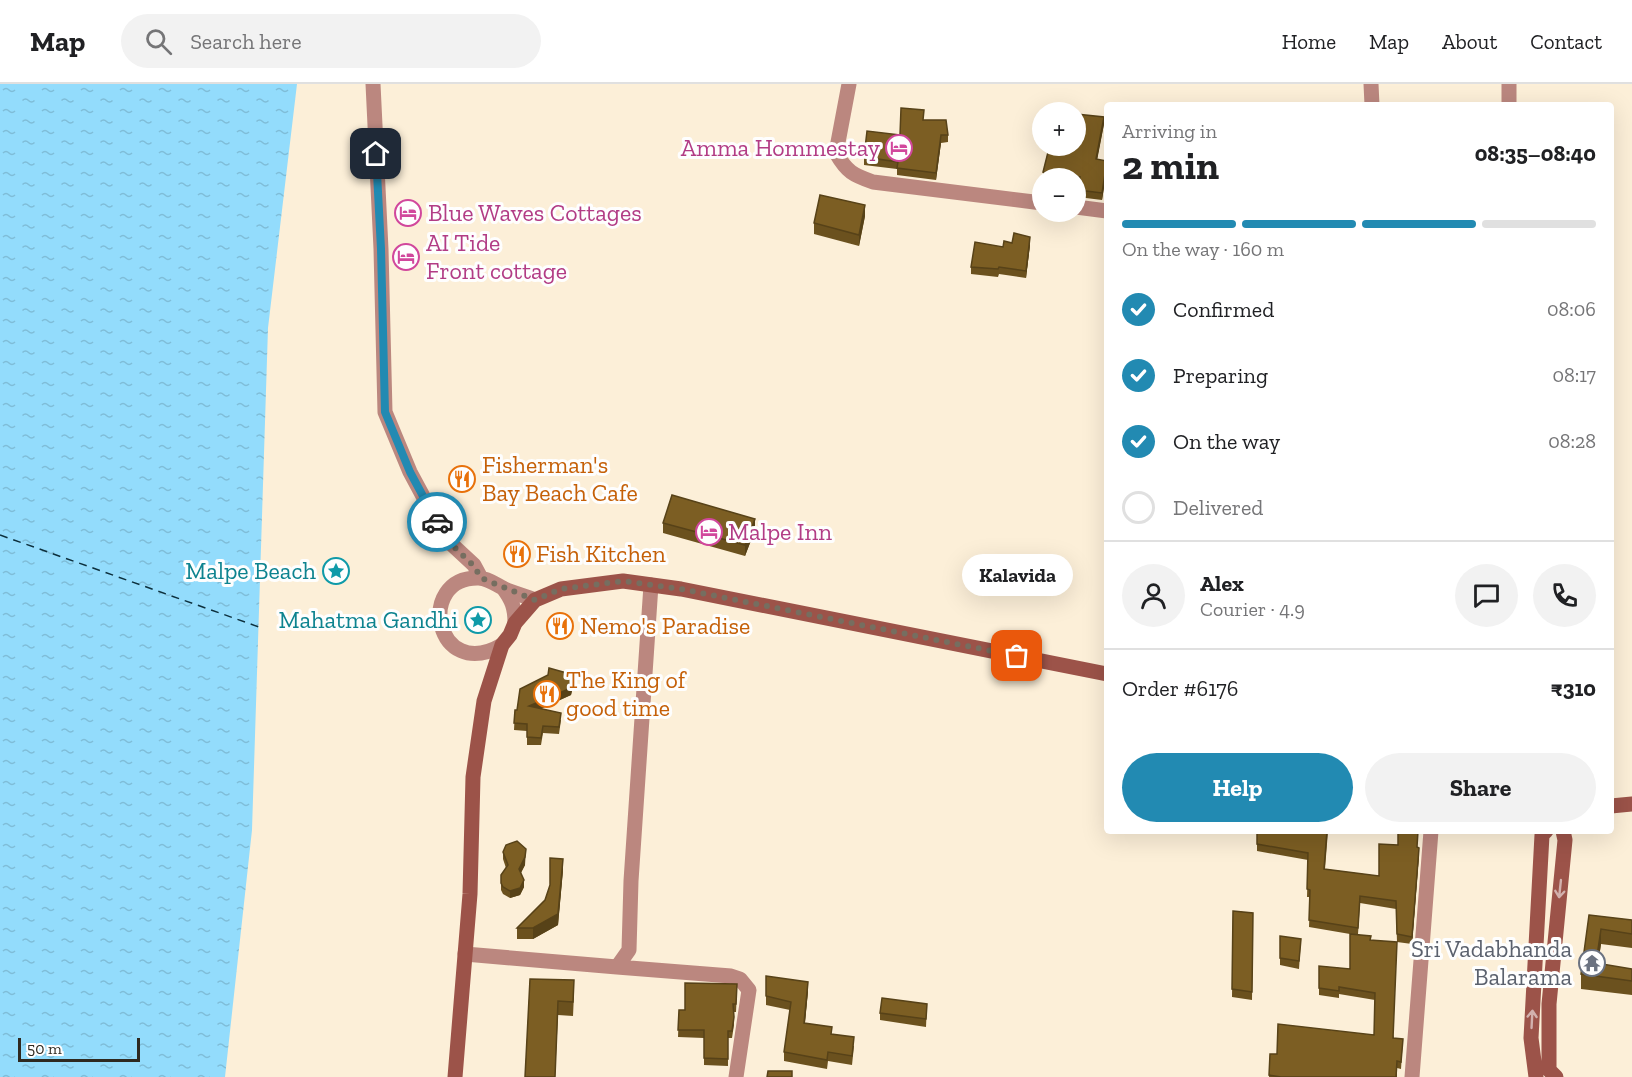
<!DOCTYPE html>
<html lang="en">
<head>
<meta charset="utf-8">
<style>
	:root { --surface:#fff; --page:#f2f2f2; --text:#202124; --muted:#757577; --line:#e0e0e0; --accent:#228ab2 }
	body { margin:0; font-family:"Zilla Slab",serif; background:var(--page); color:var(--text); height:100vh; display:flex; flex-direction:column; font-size:22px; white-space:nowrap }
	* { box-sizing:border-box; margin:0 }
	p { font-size:20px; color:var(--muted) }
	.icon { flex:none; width:33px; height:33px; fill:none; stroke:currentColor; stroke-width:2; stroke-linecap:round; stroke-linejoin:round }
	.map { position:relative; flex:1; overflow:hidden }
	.details { position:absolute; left:1104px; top:18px; width:510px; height:732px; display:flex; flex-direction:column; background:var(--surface); border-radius:6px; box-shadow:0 6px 24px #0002 }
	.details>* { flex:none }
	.buttons { position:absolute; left:1032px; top:18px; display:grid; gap:12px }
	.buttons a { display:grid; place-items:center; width:54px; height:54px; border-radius:50%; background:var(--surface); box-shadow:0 6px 24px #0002; font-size:30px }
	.scale { position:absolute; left:18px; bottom:15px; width:122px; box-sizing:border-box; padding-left:6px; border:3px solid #2e2920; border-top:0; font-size:16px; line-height:21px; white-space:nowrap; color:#2e2920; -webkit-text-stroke:4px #fefefe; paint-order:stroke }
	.pin { position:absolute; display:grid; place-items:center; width:51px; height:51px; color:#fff; margin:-26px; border-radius:12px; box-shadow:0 3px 9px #0006 }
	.courier { position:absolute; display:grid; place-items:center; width:60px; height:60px; margin:-30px; border:4px solid #228ab2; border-radius:50%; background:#fff; color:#222; box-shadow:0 2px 8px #0007 }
	.bubble { position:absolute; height:42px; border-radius:21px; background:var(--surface); box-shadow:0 6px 24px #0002; font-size:20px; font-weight:700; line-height:42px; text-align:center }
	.summary em { font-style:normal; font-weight:700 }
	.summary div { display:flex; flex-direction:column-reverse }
	.summary { display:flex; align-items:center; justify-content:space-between; height:102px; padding:0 18px }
	h1 { font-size:39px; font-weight:700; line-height:45px }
	.bar { display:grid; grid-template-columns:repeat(4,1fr); gap:9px 6px; align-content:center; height:72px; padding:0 18px }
	.bar i { height:8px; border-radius:4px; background:var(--line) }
	.bar .active { background:var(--accent) }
	.bar p { grid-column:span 4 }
	.line { display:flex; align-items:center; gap:15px; padding:0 18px; border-top:2px solid var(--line) }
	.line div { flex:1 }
	.round { display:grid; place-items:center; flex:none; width:63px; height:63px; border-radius:32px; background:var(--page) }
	ol { padding:0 18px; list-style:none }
	li { display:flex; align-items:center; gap:18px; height:66px }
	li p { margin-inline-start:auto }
	li .icon { padding:6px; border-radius:50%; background:var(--accent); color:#fff; stroke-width:4 }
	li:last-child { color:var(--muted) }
	li i { width:33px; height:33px; border:3px solid var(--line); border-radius:50% }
	.action { display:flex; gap:12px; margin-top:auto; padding:12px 18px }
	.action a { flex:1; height:69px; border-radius:36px; background:var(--accent); color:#fff; font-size:24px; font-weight:700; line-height:69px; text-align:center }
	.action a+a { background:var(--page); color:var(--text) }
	header { display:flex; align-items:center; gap:36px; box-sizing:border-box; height:84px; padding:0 30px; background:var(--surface); border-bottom:2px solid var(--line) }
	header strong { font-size:28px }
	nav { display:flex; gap:33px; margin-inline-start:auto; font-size:21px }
	.search { width:420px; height:54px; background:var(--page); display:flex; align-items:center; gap:15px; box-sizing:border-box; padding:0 21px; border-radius:33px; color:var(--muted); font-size:22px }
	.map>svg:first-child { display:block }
	.water { fill:url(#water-ripples) }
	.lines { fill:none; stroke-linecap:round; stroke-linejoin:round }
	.ferry { stroke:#0d303d; stroke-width:1.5; stroke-dasharray:8 6; stroke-linecap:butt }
	.street { stroke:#bb877f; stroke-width:15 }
	.secondary { stroke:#9c5349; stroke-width:15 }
	.wall { fill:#6b511e }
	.shaded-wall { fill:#574218 }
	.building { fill:#7c5e23; stroke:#574218; stroke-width:1.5 }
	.oneway { stroke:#d2b1ad }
	.done { stroke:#766e60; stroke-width:6; stroke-dasharray:0 10.8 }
	.route { stroke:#228ab2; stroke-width:8 }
	.labels { text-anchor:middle; stroke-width:6; stroke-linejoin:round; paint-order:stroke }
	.hotel-label { font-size:24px; fill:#b23c85; stroke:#fefefe; text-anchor:start }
	.food-label { font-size:24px; fill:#c56008; stroke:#fefefe; text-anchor:start }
	.culture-label { font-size:24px; fill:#0d838f; stroke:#fefefe; text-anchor:end }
	.worship-label { font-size:24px; fill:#5b616d; stroke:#fefefe; text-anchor:end }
</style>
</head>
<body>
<header>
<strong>Map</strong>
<div class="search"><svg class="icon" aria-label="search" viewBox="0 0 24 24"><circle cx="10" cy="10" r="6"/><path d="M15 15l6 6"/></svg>Search here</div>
<nav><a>Home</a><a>Map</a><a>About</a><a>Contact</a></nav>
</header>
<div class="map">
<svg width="1632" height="993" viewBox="0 0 1632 993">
	<defs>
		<pattern id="water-ripples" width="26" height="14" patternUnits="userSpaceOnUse" patternTransform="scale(1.5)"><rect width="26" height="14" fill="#93dcfc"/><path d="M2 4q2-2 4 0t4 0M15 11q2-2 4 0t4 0" fill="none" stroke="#7fbdd8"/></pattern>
	</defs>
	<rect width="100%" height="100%" fill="#fcefd8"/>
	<!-- water -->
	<path class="water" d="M0,0h297l-29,244 -16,502 -27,247h-225z"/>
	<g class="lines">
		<!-- ferry -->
		<path class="ferry" d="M0,451l259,92"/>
		<!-- street -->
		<path class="street" d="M373,0l8,165 4,163 25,60 36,67 28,26 7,13
			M849,0l-13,69c11,19 17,22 37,29l169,21
			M1371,0l1,21
			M1509,0v21
			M1076,123l31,4
			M503,504c9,12 12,20 12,35
			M502,561c-67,39 -87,-69 -23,-67 11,1 17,7 26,11 9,4 20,7 30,11
			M465,870l152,13 12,-17 2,-69 20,-296
			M617,883l114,9 9,3 9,11 -13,87
			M1412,993l19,-246"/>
		<!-- secondary -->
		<path class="secondary" d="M1611,722l21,-2
			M455,993l15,-183 3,-117 11,-76 18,-56 8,-10 5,-12 20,-23 26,-11 62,-8 58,8 426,85
			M1536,993l-5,-39 11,-203 4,-4
			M1556,993l-7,-7v-66l16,-164 -2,-9"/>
	</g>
	<!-- wall -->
	<path class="wall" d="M924,36l24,15v7l-7,1 -5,37 -39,-5v-6l-33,-4v-8z
		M1104,40l-7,35 10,9 -5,32 -24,-3 1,-13h-3v-6h-33v-6l16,-18z
		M865,132l-6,30 -45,-12v-11z
		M1012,159l18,2 -4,33 -27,-4 -1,3 -27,-3v-7l32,-20z
		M663,439l92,7 -10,26 -82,-23z
		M574,598l-3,13 -30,14 20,11 -2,14 -16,-1 -2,12h-14v-14l-13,-1 1,-20h2z
		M1257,747h71l-3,38 54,7 38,-29 2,8 -7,89 -15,-2 -1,-33 -36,-6 -2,31 12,6 24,98 9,1 -2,30 -4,-1v9h-128l1,-23h7l97,-19 1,-35 -36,-6v4l-20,-3v-29l31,3v-35l-41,-7 1,-30h-3l1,-37 -51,-9z
		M503,768l22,13 -4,8 3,14 -4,8 -10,3 -7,-4 -2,-4v-15l5,-7 -3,-9z
		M563,786l-5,55 -25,14h-16v-11l28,-28z
		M1233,827l20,2 -1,87 -20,-3z
		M1589,831l43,5v28l-31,-4 -3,20 34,5v26l-51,-6v-15z
		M1280,852l21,3 -2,30 -19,-4z
		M766,892l42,15 -3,32 27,11 22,12 -2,19 -24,-4 -1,8 -43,-8v-9l6,-42 -24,-5z
		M530,895l44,15 -1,22 -15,-1 -3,62h-30z
		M737,907l-1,21h-3l1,13 -2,13h-4v28l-24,-1v-27l-26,-1 1,-27h6z
		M927,920l-1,23 -46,-7v-7z"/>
	<!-- shaded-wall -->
	<path class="shaded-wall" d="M1104,33v7l-8,42v-7z
		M941,51v8l-5,37v-7z
		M1107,77v7l-5,32v-7z
		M865,121v11l-6,30v-11z
		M1030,153v8l-4,33v-7z
		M755,435v11l-10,26v-11z
		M574,591v7l-3,13 -42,18v-7z
		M1419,764v7l-7,89v-7z
		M526,765l-1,16 -6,11v-7z
		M563,775v11l-5,55 -25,14v-11z
		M524,796v7l-4,8 -10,3v-7z
		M1601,845v15l-5,34v-15z
		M808,898v9l-4,41v-9z"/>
	<!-- building -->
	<path class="building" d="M901,24l23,2 -1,10h23l2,15h-7l-5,38 -39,-5 1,-6 -34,-5 3,-26 33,4z
		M1076,30l28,3 -8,42 11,2 -5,32 -24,-3 2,-13 -37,-5 5,-20 11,2 1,-8h16z
		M820,111l45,10 -6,30 -45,-12z
		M1014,149l16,4 -4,34 -27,-4 -1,2 -27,-2 4,-25 28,5 1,-6 8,2z
		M672,411l83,24 -10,26 -82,-22z
		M549,584l25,7 -3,13 -42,18 32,7 -2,14 -16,-1 -2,12 -14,-1v-13l-13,-1 1,-13h2l3,-21 28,-14z
		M1257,747h70l-3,38 55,7v-32l19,1v-14h20l-1,16 2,1 -7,89 -15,-3 -1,-33 -36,-5 -2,32 -49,-8 1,-30 -3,-1 1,-36 -51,-9z
		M517,757l9,8 -1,8 -6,12 5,11 -4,8 -10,3 -7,-4 -2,-4v-8l7,-10 -5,-13 3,-7z
		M550,774l13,1 -5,55 -25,14h-16l28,-28 5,-15z
		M1233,827l20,2 -1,79 -20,-3z
		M1589,831l43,5v14l-31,-5 -5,34 36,6v12l-51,-7z
		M1350,850l21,2 -1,4 27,2 -4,96 10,1 -2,23 -4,-1 -1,16h-115l-12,-2 1,-21h7l1,-30 96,11 1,-42 -36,-6v4l-20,-3v-22l31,3z
		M1280,852l21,3 -2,22 -19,-3z
		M766,892l42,6 -4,41 28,4 -1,7 23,3 -2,19 -24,-4 -1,8 -43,-8 7,-50 -25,-6z
		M530,895l44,1 -1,22 -15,-1 -3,76h-30z
		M685,899l52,1 -1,20h-3l1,13 -2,14h-4v28l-24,-1v-28h-26l1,-20h6z
		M882,914l45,6 -1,15 -46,-6z
		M768,987h24v6h-25z"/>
	<!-- one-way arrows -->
	<defs><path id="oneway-shaft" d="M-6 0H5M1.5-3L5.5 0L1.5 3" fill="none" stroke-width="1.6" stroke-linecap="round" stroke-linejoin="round" transform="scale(1.5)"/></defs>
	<g class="oneway">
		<use href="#oneway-shaft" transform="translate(1560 805) rotate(96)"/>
		<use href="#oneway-shaft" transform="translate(1532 935) rotate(-87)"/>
	</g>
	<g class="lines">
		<!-- done -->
		<path class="done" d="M437,438l9,17 28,27 7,12 54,22 26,-11 62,-8 58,8 336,67"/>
		<!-- route -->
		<path class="route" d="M376,70l5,95 4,163 25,60 27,50"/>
	</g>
	<!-- icons -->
	<defs>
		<symbol id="hotel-ring" viewBox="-11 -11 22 22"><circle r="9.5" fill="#fefefe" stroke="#d1479c" stroke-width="1.5"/><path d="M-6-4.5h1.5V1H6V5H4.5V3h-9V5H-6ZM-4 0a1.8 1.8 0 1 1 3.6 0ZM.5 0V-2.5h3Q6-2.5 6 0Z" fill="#d1479c"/></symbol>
		<symbol id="restaurant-ring" viewBox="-11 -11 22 22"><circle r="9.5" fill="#fefefe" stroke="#e8710a" stroke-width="1.5"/><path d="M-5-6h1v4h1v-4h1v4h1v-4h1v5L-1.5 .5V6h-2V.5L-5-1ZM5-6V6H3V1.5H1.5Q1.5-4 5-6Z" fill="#e8710a"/></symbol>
		<symbol id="sight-ring" viewBox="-11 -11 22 22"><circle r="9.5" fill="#fefefe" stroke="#0f9aa8" stroke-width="1.5"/><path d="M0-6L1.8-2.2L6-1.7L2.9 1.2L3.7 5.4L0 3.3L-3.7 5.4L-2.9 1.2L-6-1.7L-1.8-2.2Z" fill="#0f9aa8"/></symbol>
		<symbol id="temple-ring" viewBox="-11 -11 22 22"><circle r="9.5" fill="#fefefe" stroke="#6b7280" stroke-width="1.5"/><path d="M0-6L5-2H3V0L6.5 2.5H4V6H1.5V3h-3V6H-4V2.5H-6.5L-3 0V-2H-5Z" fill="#6b7280"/></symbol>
	</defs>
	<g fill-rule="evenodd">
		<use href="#hotel-ring" x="884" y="49" width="30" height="30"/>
		<use href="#hotel-ring" x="393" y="114" width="30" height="30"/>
		<use href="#hotel-ring" x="391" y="158" width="30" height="30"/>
		<use href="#restaurant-ring" x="447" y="380" width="30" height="30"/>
		<use href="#hotel-ring" x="694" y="433" width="30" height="30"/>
		<use href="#restaurant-ring" x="502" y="455" width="30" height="30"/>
		<use href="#sight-ring" x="321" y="472" width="30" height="30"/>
		<use href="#sight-ring" x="463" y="521" width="30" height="30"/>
		<use href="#restaurant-ring" x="545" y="527" width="30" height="30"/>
		<use href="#restaurant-ring" x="532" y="595" width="30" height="30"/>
		<use href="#temple-ring" x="1577" y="864" width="30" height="30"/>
	</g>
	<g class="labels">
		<!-- hotel labels -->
		<g class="hotel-label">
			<text x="880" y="72" text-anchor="end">Amma Hommestay</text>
			<text x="428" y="137">Blue Waves Cottages</text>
			<text x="426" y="167">AI Tide<tspan x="426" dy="28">Front cottage</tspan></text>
			<text x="728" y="456">Malpe Inn</text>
		</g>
		<!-- food labels -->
		<g class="food-label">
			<text x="482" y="389">Fisherman's<tspan x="482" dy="28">Bay Beach Cafe</tspan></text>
			<text x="536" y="478">Fish Kitchen</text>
			<text x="580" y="550">Nemo's Paradise</text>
			<text x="566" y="604">The King of<tspan x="566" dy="28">good time</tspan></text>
		</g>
		<!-- culture labels -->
		<g class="culture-label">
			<text x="316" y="495">Malpe Beach</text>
			<text x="458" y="544">Mahatma Gandhi</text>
		</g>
		<!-- worship labels -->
		<g class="worship-label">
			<text x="1572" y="873">Sri Vadabhanda<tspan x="1572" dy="28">Balarama</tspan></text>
		</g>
	</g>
</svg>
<div class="buttons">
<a>+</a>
<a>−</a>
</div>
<div class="scale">50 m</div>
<div class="pin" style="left:1017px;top:572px;background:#ea580c"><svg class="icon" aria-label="bag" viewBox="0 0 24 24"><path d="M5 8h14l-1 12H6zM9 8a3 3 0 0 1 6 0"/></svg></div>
<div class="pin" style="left:376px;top:70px;background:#1f2937"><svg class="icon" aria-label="home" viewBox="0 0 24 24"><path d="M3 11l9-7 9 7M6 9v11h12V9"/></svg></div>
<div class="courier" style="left:437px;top:438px"><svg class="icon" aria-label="car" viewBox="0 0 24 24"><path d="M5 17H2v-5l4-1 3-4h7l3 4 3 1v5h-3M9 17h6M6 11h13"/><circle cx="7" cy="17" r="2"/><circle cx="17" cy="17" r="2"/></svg></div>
<div class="bubble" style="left:962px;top:470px;width:111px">Kalavida</div>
<section class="details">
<div class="summary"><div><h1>2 min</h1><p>Arriving in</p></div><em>08:35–08:40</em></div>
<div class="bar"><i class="active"></i><i class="active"></i><i class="active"></i><i></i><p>On the way · 160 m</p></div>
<ol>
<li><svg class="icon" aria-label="check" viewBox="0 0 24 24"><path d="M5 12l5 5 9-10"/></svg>Confirmed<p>08:06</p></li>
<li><svg class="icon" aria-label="check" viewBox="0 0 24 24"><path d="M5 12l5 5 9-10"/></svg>Preparing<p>08:17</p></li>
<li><svg class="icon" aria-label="check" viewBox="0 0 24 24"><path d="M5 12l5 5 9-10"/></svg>On the way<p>08:28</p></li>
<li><i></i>Delivered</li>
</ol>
<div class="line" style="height:108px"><a class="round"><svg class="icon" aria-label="person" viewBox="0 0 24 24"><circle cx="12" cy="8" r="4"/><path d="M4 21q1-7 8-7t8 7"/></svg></a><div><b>Alex</b><p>Courier · 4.9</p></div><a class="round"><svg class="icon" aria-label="chat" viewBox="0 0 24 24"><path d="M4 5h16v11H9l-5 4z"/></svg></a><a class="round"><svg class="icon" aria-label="phone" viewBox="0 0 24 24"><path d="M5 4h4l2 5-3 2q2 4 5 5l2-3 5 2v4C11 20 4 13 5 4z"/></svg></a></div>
<div class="line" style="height:78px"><div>Order #6176</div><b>₹310</b></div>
<div class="action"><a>Help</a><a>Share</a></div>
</section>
</div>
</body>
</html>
